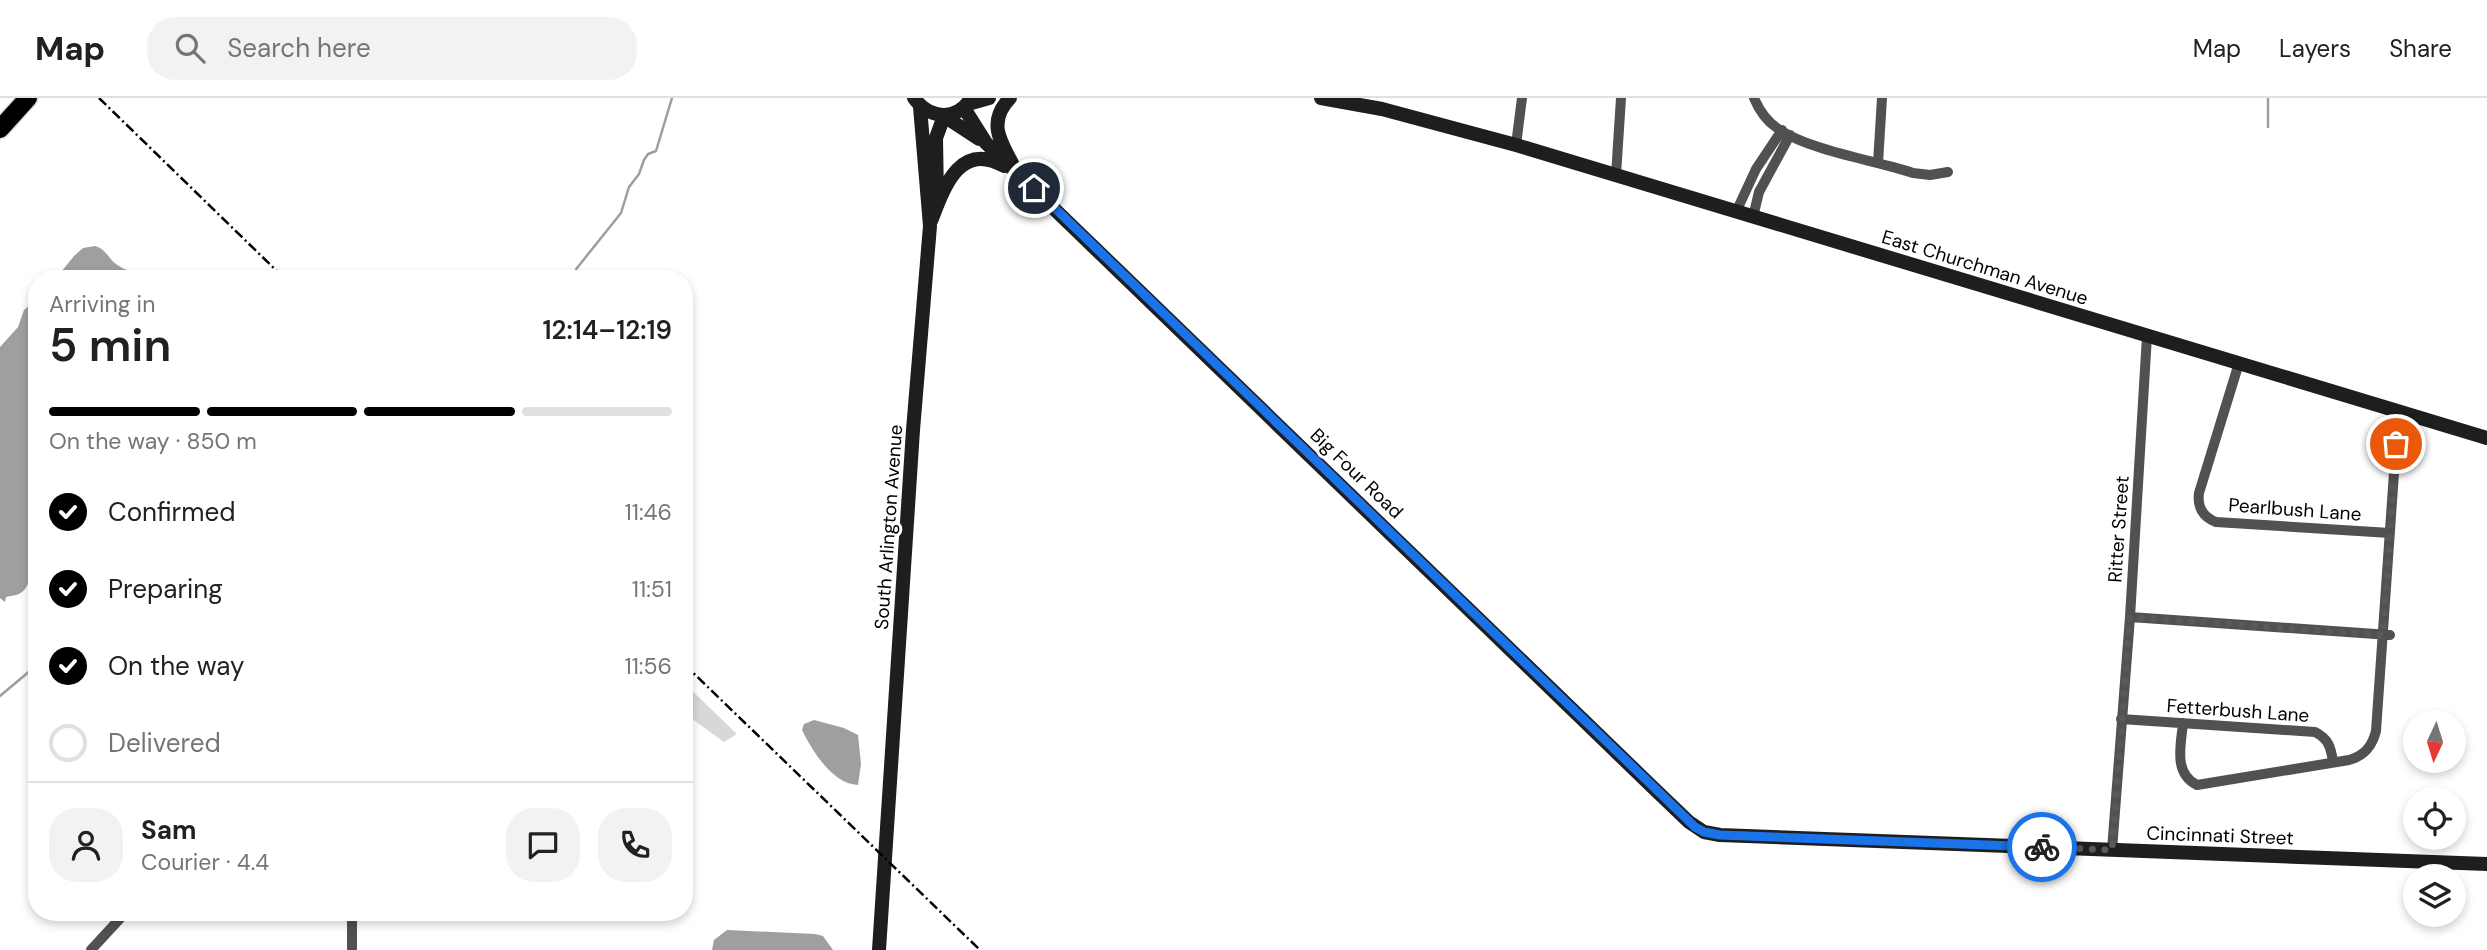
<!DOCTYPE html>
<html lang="en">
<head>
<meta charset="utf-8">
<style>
	:root { --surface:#fff; --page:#f2f2f2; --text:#202124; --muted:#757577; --line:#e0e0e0; --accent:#000 }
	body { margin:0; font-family:"DM Sans",sans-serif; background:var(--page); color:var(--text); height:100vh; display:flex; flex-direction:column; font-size:26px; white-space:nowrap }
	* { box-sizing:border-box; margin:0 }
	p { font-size:23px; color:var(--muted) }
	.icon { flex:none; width:38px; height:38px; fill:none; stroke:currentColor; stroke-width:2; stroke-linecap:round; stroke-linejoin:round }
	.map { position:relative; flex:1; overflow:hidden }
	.panel { position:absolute; left:28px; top:172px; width:665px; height:651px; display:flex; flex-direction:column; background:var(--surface); border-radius:28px; box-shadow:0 4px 10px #0003 }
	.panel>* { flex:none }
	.needle { width:46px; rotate:184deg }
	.tools { position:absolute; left:2403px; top:612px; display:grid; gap:14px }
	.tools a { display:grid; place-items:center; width:63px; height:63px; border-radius:50%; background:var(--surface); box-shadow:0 4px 10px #0003; font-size:35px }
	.pin { position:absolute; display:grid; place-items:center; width:60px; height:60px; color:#fff; margin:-30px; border:4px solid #fff; border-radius:50%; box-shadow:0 2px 7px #0007 }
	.courier { position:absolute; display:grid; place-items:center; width:70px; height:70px; margin:-35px; border:5px solid #1a73e8; border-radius:50%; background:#fff; color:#222; box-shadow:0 2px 9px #0007 }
	.summary em { font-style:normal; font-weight:600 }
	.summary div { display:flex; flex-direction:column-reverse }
	.summary { display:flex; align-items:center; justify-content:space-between; height:119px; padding:0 21px }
	h1 { font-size:46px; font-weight:600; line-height:52px }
	.bar { display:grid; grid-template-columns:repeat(4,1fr); gap:10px 7px; align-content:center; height:84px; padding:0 21px }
	.bar i { height:9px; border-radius:5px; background:var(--line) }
	.bar .on { background:var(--accent) }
	.bar p { grid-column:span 4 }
	.line { display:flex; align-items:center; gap:18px; padding:0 21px; border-top:2px solid var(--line) }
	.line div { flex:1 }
	.round { display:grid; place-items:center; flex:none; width:74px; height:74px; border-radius:28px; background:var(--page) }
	ol { padding:0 21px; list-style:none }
	li { display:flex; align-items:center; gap:21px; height:77px }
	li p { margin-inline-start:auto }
	li .icon { padding:7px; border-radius:50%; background:var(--accent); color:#fff; stroke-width:4 }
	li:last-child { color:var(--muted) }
	li i { width:38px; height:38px; border:4px solid var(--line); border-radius:50% }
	header { display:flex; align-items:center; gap:42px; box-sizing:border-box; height:98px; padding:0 35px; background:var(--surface); border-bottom:2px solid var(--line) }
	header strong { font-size:33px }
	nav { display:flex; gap:38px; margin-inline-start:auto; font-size:24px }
	.search { width:490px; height:63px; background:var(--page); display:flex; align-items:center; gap:18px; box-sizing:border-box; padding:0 24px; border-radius:28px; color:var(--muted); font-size:26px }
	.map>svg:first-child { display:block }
	.green { fill:#d8d8d8 }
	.water { fill:#9f9f9f }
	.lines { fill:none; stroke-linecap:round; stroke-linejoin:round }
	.stream { stroke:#9f9f9f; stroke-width:2.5 }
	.highway-casing { stroke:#dbdbdb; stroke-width:21 }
	.street { stroke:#515151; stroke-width:10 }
	.secondary { stroke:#1e1e1e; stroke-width:14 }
	.highway { stroke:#000; stroke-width:18 }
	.rail { stroke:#000; stroke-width:2.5; stroke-dasharray:10 3.5 2 3.5; stroke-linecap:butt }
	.done { stroke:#595959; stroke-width:7; stroke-dasharray:0 12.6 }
	.route { stroke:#1a73e8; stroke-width:9 }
	.labels { text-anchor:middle; stroke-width:6; stroke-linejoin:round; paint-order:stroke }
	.street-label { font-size:19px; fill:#000; stroke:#fff }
</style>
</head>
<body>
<header>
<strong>Map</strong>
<div class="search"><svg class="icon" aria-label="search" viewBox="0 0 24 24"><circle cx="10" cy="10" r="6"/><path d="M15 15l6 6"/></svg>Search here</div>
<nav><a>Map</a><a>Layers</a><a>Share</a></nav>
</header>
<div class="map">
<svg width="2487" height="852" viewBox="0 0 2487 852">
	<rect width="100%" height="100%" fill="#fff"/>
	<!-- green -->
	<path class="green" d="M684,585l53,51 -13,8 -40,-29z"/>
	<!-- water -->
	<path class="water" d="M95,148c11,3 13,12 21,18 8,6 18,8 26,14h-86l18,-22 9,-8z
		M37,201v283l-9,2c-6,12 -13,11 -22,13l-1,5 -5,-4v-251l18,-20 6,-17z
		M814,622l30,8 14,7 3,29 -3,21c-26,-1 -46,-35 -56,-55l2,-6z
		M727,832l88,4 8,2 10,14h-121l2,-10z"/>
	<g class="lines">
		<!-- stream -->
		<path class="stream" d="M2268,0v29
			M571,180l6,-10 44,-55 8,-26 10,-13 5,-14 4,-6 8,-3 16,-53
			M0,598l37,-31"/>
		<defs>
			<path id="highway" d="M0,31l28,-31"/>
		</defs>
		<!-- highway casing -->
		<use href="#highway" class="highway-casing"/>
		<!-- street -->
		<path class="street" d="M1754,0c5,12 13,23 23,30 33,23 97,32 136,45l17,2 18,-3
			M1516,47l6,-47
			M1878,65l4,-65
			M1616,77l5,-77
			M1736,114l20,-43 26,-39
			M1753,119l6,-25 31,-57
			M2239,265l-40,130c-2,14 4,24 17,29l174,11
			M2130,519l260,18
			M2121,621l194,13c14,7 16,16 18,30
			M2183,625c-2,22 -10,50 14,62l152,-25c15,-4 23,-13 27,-29l20,-287 10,-31
			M2112,752l18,-233 17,-281
			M91,852l35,-38
			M352,852v-38"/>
		<!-- secondary -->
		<path class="secondary" d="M914,0c15,21 43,24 57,0
			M1010,0c-22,23 -11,41 2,65
			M1321,0l61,11 134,36 971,293
			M968,6l21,-6
			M964,10l22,35c236,226 468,454 703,679l15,10 16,3 767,29
			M947,18l6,6 26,17
			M937,100l-1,-60 8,-22
			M931,123c13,-33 28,-80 73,-55
			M879,852l34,-520 17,-204 -10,-119"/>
		<!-- highway -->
		<use href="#highway" class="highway"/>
		<!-- rail -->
		<path class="rail" d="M99,0l185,180
			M684,566l296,286"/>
	</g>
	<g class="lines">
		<!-- done -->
		<path class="done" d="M2042,749l70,3 18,-233 253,18 13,-191"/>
		<!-- route -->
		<path class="route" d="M1034,90l661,639 9,5 16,3 322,12"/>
	</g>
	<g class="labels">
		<!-- street labels -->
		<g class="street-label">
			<text transform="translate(1985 169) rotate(17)" y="7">East Churchman Avenue</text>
			<text transform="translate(1357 375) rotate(44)" y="7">Big Four Road</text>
			<text transform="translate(2295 411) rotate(4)" y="7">Pearlbush Lane</text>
			<text transform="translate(888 429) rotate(-86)" y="7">South Arlington Avenue</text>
			<text transform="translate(2118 431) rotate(-86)" y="7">Ritter Street</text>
			<text transform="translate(2238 612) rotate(4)" y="7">Fetterbush Lane</text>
			<text transform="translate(2220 737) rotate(2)" y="7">Cincinnati Street</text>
		</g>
	</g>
</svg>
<div class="tools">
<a><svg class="needle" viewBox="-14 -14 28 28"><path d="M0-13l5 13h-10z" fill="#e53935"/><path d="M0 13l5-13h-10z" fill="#757577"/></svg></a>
<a><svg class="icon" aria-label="locate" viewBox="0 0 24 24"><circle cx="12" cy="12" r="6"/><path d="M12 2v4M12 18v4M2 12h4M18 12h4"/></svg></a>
<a><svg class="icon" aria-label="layers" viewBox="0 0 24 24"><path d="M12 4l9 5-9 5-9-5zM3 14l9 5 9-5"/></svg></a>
</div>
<div class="pin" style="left:2396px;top:346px;background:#ea580c"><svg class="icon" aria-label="bag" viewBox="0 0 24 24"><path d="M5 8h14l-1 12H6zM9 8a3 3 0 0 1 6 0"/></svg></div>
<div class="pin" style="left:1034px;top:90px;background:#1f2937"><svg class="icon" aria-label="home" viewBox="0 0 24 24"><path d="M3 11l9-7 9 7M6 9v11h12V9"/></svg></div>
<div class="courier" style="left:2042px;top:749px"><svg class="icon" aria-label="bike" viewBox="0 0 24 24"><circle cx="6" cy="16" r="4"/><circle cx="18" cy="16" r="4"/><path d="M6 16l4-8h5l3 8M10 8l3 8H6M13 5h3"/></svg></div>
<section class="panel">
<div class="summary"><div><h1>5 min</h1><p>Arriving in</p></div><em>12:14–12:19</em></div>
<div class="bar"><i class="on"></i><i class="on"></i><i class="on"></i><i></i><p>On the way · 850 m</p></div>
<ol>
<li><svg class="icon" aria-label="check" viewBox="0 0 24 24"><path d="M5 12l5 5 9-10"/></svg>Confirmed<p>11:46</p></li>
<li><svg class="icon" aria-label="check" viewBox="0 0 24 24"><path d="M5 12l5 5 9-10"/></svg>Preparing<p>11:51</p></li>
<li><svg class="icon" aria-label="check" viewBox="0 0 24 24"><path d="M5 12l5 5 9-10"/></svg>On the way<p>11:56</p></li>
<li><i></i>Delivered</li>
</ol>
<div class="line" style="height:126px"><a class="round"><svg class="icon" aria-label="person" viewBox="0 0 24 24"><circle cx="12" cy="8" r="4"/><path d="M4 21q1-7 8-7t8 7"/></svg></a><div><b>Sam</b><p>Courier · 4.4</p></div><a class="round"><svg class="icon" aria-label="chat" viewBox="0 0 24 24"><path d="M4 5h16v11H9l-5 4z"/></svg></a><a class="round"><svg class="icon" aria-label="phone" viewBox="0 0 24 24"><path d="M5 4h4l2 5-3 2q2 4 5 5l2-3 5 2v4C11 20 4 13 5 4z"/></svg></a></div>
</section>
</div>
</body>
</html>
